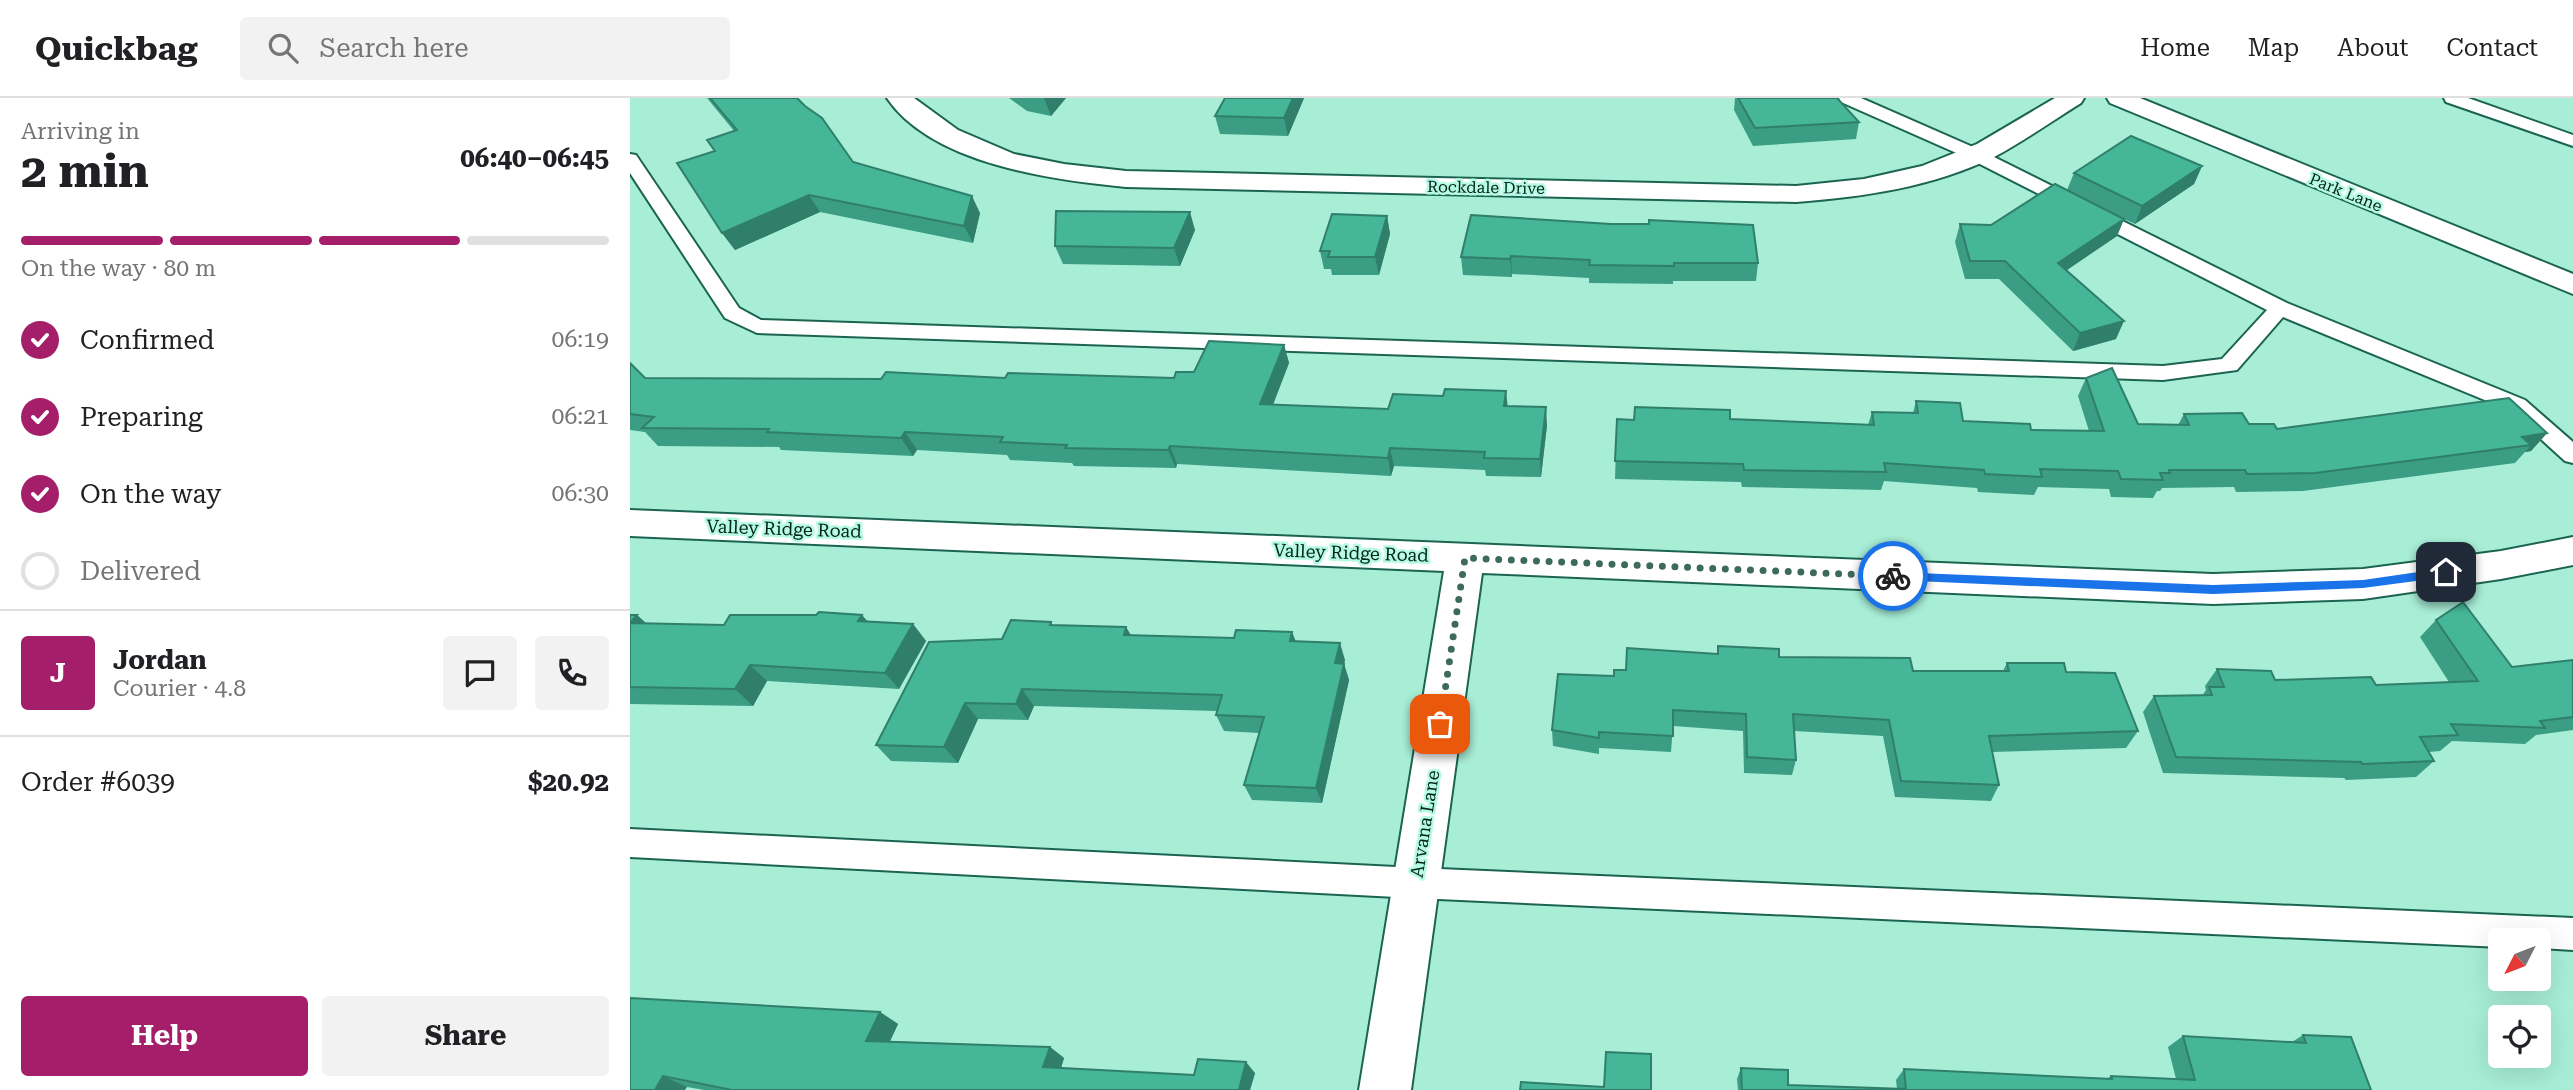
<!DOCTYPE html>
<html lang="en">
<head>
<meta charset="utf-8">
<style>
	:root { --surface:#fff; --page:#f2f2f2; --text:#202124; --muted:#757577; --line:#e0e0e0; --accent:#a41e69 }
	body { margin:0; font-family:"Roboto Serif",serif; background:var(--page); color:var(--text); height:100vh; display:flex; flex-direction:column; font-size:26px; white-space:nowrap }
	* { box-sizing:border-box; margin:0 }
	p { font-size:23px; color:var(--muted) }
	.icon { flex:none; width:38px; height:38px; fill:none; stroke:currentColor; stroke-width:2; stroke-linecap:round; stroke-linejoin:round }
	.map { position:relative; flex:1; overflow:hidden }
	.drawer { display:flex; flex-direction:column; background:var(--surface); width:630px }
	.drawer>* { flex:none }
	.needle { width:46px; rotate:228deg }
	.fabs { position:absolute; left:1858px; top:830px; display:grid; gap:14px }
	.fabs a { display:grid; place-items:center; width:63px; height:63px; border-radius:7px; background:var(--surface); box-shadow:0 7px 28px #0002; font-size:35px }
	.pin { position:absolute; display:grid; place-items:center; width:60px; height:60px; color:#fff; margin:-30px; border-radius:14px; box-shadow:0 4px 10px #0006 }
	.courier { position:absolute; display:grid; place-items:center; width:70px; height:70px; margin:-35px; border:5px solid #1a73e8; border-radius:50%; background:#fff; color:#222; box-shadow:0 2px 9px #0007 }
	.head em { font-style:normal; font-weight:700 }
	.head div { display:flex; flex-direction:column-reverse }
	.head { display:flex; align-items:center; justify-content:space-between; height:119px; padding:0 21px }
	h1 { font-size:46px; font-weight:700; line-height:52px }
	.bar { display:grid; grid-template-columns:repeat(4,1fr); gap:10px 7px; align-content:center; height:84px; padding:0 21px }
	.bar i { height:9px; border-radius:5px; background:var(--line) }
	.bar .active { background:var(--accent) }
	.bar p { grid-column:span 4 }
	.line { display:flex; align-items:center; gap:18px; padding:0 21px; border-top:2px solid var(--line) }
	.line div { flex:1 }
	.round { display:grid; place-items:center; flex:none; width:74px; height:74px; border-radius:7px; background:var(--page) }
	ol { padding:0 21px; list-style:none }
	li { display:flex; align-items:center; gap:21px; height:77px }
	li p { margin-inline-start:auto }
	li .icon { padding:7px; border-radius:50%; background:var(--accent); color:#fff; stroke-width:4 }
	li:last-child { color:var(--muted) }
	li i { width:38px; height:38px; border:4px solid var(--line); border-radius:50% }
	.cta { display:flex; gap:14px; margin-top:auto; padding:14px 21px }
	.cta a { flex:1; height:80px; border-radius:7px; background:var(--accent); color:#fff; font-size:28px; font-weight:700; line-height:80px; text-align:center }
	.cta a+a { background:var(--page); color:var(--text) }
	header { display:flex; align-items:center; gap:42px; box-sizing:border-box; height:98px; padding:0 35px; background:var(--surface); border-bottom:2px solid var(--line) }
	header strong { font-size:33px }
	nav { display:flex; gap:38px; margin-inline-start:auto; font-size:24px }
	.search { width:490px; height:63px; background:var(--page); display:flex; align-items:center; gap:18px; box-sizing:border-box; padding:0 24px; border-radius:7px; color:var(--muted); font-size:26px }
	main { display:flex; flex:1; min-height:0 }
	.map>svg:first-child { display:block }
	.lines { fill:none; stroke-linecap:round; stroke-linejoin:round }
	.lane-casing { stroke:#1c6452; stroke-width:4 }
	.street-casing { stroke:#1c6452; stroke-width:4 }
	.secondary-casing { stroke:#1c6452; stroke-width:4 }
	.lane { fill:#fff; fill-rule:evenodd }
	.street { fill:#fff; fill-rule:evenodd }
	.secondary { fill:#fff; fill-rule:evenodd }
	.wall { fill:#3b9d83 }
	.shaded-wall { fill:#307f6a }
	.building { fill:#45b698; stroke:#307f6a; stroke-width:2 }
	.route { fill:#1a73e8 }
	.done { stroke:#3e6a5d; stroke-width:7; stroke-dasharray:0 12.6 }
	.labels { text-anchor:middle; stroke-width:5; stroke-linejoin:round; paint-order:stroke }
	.far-street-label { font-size:16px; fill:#05231b; stroke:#b5fbe4 }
	.street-label { font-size:18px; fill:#05231b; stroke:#b5fbe4 }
</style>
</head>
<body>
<header>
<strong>Quickbag</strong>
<div class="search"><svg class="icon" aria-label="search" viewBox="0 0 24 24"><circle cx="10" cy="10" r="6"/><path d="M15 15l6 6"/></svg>Search here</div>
<nav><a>Home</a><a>Map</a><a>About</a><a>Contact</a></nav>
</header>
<main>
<section class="drawer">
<div class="head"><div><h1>2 min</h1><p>Arriving in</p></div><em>06:40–06:45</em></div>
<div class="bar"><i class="active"></i><i class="active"></i><i class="active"></i><i></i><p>On the way · 80 m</p></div>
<ol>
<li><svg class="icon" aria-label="check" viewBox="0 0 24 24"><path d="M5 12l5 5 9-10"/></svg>Confirmed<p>06:19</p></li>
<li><svg class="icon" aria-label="check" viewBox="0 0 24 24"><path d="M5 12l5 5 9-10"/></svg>Preparing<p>06:21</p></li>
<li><svg class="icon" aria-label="check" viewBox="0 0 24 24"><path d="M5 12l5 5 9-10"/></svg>On the way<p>06:30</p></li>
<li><i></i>Delivered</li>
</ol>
<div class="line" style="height:126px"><b class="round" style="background:var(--accent);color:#fff">J</b><div><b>Jordan</b><p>Courier · 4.8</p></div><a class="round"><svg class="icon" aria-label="chat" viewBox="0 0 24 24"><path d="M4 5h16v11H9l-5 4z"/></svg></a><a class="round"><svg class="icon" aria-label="phone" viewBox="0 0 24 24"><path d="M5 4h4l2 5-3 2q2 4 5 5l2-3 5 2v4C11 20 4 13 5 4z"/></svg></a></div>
<div class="line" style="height:91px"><div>Order #6039</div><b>$20.92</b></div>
<div class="cta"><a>Help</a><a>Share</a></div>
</section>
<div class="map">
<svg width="1943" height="992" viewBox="0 0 1943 992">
	<rect width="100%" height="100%" fill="#a8eed7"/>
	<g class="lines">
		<defs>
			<path id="lane" d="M1209,0h22l121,53 305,152 238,97 48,42v21l-8,-2 -56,-51 -226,-93 -46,53 -74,10 -1406,-47 -32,-15 -95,-145v-19l6,1 103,153 22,12 1402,46 59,-7 45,-49 -297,-151 -129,-57z
				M1814,0h24l105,37v11l-127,-44z
				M0,731l786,39 1157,50v32l-34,-2v-8h-38v7l-1085,-49 -786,-41z"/>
			<path id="street" d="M257,0h27l44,32 56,24 50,10 62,7 670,15 68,-7 58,-13 55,-22 78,-46h29l-3,5c-29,18 -57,38 -87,54 -61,30 -131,40 -198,45l-670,-15c-74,-7 -194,-23 -239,-89z
				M0,412l1583,64 150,-5 138,-18 72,-14v28l-72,14 -138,20 -150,5 -731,-31 -71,517h-52l85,-519 -814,-35z"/>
			<path id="secondary" d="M1477,0h33l433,176v20l-463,-191z"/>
		</defs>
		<!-- lane casing -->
		<use href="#lane" class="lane-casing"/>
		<!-- street casing -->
		<use href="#street" class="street-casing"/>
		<!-- secondary casing -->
		<use href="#secondary" class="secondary-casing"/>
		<!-- lane -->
		<use href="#lane" class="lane"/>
		<!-- street -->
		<use href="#street" class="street"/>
		<!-- secondary -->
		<use href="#secondary" class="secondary"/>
	</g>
	<!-- wall -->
	<path class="wall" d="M77,0h90l56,64 127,51 -7,30 -153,-31 -85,38 -13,-17 -8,-82 -7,-11 27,-9z
		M379,0h57l-15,18 -24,-5z
		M674,0l-16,38 -68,-2 -5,-18z
		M1105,0h102l22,24 -3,17 -103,7 -19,-36z
		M1572,68l-8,18 -59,40 -11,-5 -7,17 -51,34 50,69 -43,12 -74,-72h-34l-10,-37 5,-18 31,1 76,-35 7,-17z
		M841,117l287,48 -2,18h-83v3l-84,-1v-5l-77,-4v3l-49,-2 -2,-18z
		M757,118l3,18 -11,41h-47l-1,-6h-7l-4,-18z
		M565,132l-15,36 -117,-2 -8,-18z
		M654,247l5,18 -16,42 115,4 120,-3 39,19 -6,52 -55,-1 -1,-6 -91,-4 -3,10 -214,-12 -1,4 -102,-2 -2,-3 -62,-3 -3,-5 -90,-5 -4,6 -132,-6 -2,-3 -121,-1 -13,-14 -15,-2v-67l15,15 236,1 293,-1z
		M1456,280l52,46 40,1 6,-11 93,15 270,4 -16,18 -6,1 -10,11 -212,28 -67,1 -2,-5 -72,1 -2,3h-3l-4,7 -42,-1 -2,-8 -71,-2 -4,8 -56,-3 -1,-4 -93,-7 -3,9 -139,-3 -1,-5 -126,-3 2,-60h113l138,6 4,-13 41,1 3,-12 47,20 68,9 58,1 -11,-35z
		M0,517h7l9,8 78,2 144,-3 45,2 13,17 -27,48 -132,-8 -14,25 -123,-2z
		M1806,522l76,47 61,-7v70l-37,5 -11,9 -73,-3 -12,10 -11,1 5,9 -18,16 -70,3 -2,-2 -181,-5 -20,-61 11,-16h48l4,-6 -1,-4 12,-17 58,11 101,5 73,-3 -29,-45z
		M421,524l2,3 73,2 5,8 165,6 49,19 -1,4 5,16 -27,123 -70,-3 -8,-15 15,-52 -35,-2 -8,-16 1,-4 -183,-5 -6,14 -50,-1 -20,44 -67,-2 -15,-16 126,-106z
		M1088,548l61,11 134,14h90l4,-8 59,9 72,59 -12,17 -134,4 7,33 -8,16 -96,-4 -12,-61 -89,-5 2,29 -4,15 -48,-2 -1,-42 -70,-5 -2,26 -72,-4v6l-46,-8 -1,-16 62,-54 103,-22z
		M0,900l250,14 18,12 -8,17 160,6 14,11 -3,10 133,7 61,-2 -5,17h-546l-17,-3 -57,3z
		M1673,937l68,55h-633l-1,-11 4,-11 47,17 109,4 -1,-9 8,-11 203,10 4,-3 65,3 -8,-32 15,-11 109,6z"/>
	<!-- shaded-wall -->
	<path class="shaded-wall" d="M414,0h22l-15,18z
		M663,0h11l-16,38 -4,-18z
		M1572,68l-8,18 -59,40 7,-18z
		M179,97l11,17 -85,38 -13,-17z
		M342,98l8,17 -7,30 -9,-17z
		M560,114l5,18 -15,36 -6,-18z
		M757,118l3,18 -11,41 -4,-18z
		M1494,121l-7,17 -66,45 7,-18z
		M881,158l1,18v3l-2,-18z
		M1494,223l-8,18 -43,12 7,-18z
		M654,247l5,18 -23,59 -6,-18z
		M876,293l2,18 -4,-3z
		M916,309l1,18 -6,52 -1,-18z
		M275,334l12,18 -4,6 -12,-18z
		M1917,335l-16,18 -6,1 6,-7 -9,-8z
		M540,348l7,18 -1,4 -8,-18z
		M760,350l4,18 -3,10 -3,-18z
		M7,517l18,17 -25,-9z
		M232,517l15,17 -19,-11z
		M283,526l13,17 -27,48 -14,-16z
		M496,529l9,17 -11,-9z
		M662,534l7,17 -9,-8z
		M710,545l5,17 -5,20 -5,-17z
		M714,566l5,16 -27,123 -6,-15z
		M120,567l17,16 -14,25 -18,-17z
		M392,591l12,17 -6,14 -12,-16z
		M335,605l13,16 -20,44 -14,-16z
		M250,914l18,12 -13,28 -19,-11z
		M420,949l14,11 -6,20 -15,-11z
		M616,964l9,11 -5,17h-11z
		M33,978l24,11 -2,3h-30z"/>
	<!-- building -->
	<path class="building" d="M80,0h87l8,8 17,12 31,44 119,34 -8,30 -155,-31 -87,38 -45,-70 38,-12 -8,-11 30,-10z
		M595,0h68l-9,20 -69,-2z
		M1108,0h99l22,24 -104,6z
		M1501,38l71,30 -60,40 -68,-33z
		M1425,86l69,35 -66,44 66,58 -44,12 -75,-72h-35l-10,-37 31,1z
		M426,113l134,1 -16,36 -119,-2z
		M702,116l55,2 -12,41h-47l2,-6h-10z
		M841,117l140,9h38v-4l104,5 5,38h-84v3l-85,-1 1,-5 -79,-4 -1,3 -49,-2z
		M579,243l75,4 -24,59 128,5 5,-15 50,2 2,-7 61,2 -2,15 42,1 -6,52 -56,-1 1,-6 -95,-4 -2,10 -218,-12 -2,4 -103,-2 2,-3 -67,-3 3,-5 -98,-5 -4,6 -134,-6 2,-3 -127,-1 12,-11 -24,-3v-51l15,15 236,1 5,-7 119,6 3,-5 166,5 2,-6h18z
		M1482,270l26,56 51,1 -5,-11 58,-1 7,11h25l3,5 232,-31 38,35 -25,4 9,8 -216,28 -68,1 -2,-4h-76l1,3h-10l3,7 -42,-1 -3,-8 -78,-2 2,8 -57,-3 -1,-4 -100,-7 2,9 -142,-2 -1,-6 -128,-3 2,-42 17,1 1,-13 95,3v9l144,6 -2,-13 46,1 -2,-12 44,2 3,18 67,3 1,6 73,1 -18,-53z
		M1833,504l49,65 61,-7v57l-33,4 5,7 -94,-4 7,11 -38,2 14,24 -72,3 -1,-2 -185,-5 -22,-61 58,-1 -3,-8h15l-7,-18 54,2 4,9 96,-3 5,8 102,-4 -42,-61z
		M189,514l43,3 -4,6 55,3 -28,49 -135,-8 -15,24 -105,-2v-72h7l-7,8 94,2 6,-10h86z
		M381,522l40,2 -1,3 76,2 -2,8 110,3 2,-8 56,2 -2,9 50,2 -5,20 9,1 -28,124 -72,-3 20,-68 -48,-2 6,-20 -200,-6 -6,15 -51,-1 -21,44 -68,-2 53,-103 73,-3z
		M1088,548l61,3v8l131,1 3,13h96l-2,-8h57l2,9 49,1 23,58 -149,5 10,49 -98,-4 -12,-61 -96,-6 3,46 -49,-3 -1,-43 -73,-4v26l-74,-4v6l-47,-8 6,-56 56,2v-6h12l1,-22 91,6z
		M0,900l250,14 -14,29 184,6 -7,20 151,8 4,-16 48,3 -7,28h-507l-69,-14 -8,14h-25z
		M1673,937l48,2 20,53h-629l-1,-22 47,2v15l118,4 -2,-20 208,10 -1,-3 84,4 -12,-44 123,7z
		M976,954l45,2v36h-131l1,-8 83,5z"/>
	<!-- route -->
	<path class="route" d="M1816,470l6,4 -6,5 -83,11 -150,6 -320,-14 -6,-4 6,-4 320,13 150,-5z"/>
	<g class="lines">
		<!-- done -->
		<path class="done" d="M810,626l25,-166 428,18"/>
	</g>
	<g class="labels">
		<!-- far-street labels -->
		<g class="far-street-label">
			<text transform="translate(856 89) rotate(1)" y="6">Rockdale Drive</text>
			<text transform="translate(1716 94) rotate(22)" y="6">Park Lane</text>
		</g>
		<!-- street labels -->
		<g class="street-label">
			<text transform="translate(154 431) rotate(2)" y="6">Valley Ridge Road</text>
			<text transform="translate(721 455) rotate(2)" y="6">Valley Ridge Road</text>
			<text transform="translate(795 726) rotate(-81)" y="6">Arvana Lane</text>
		</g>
	</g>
</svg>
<div class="fabs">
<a><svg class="needle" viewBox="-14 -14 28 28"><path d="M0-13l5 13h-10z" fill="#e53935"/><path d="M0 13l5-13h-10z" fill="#757577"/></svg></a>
<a><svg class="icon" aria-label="locate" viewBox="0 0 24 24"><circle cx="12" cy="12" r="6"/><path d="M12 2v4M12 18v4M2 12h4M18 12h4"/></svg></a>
</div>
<div class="pin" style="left:810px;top:626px;background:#ea580c"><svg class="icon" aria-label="bag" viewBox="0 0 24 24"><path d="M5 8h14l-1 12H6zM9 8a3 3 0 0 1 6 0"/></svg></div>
<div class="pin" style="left:1816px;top:474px;background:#1f2937"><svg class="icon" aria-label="home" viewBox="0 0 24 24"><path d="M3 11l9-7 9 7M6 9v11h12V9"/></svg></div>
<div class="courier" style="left:1263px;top:478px"><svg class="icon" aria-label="bike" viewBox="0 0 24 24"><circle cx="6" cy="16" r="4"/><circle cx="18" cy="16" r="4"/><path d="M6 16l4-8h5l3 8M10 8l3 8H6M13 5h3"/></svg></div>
</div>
</main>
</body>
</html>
